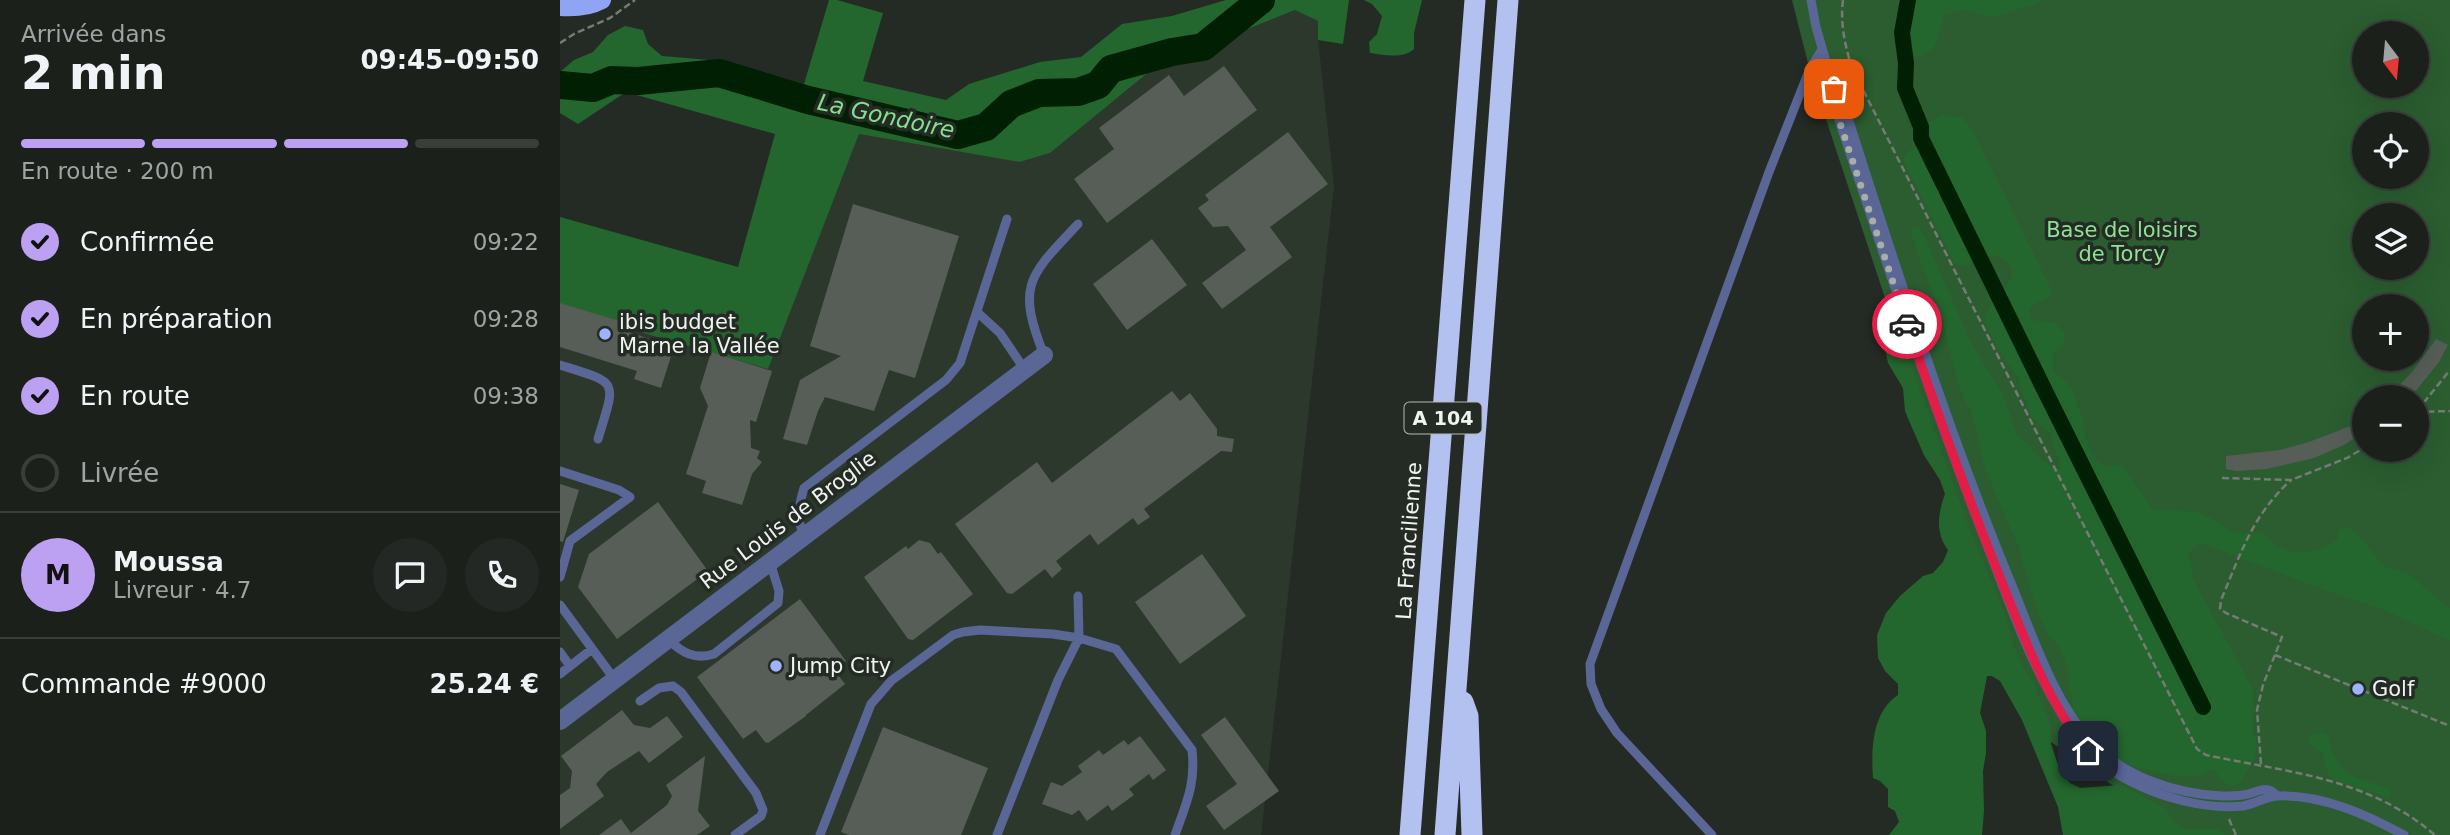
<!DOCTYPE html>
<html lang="fr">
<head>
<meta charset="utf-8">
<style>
	:root { --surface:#1b201b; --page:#242824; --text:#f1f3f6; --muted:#a0a3a3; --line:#393e3a; --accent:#bca0f2 }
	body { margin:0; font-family:"DejaVu Sans",sans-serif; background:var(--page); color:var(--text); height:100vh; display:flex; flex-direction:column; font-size:26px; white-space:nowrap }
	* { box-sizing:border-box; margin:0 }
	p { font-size:23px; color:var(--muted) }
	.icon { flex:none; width:38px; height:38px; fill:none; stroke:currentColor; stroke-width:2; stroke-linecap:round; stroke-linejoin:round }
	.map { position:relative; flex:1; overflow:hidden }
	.sheet { display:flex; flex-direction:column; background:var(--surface); width:560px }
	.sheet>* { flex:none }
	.needle { width:46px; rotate:164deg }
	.fabs { position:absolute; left:1792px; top:21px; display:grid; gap:14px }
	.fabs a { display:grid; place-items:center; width:77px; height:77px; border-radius:50%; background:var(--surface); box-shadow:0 7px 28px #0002,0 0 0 2px var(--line); font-size:35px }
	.pin { position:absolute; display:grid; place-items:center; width:60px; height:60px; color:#fff; margin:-30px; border-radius:14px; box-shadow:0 4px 10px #0006 }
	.courier { position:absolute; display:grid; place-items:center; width:70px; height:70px; margin:-35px; border:5px solid #e11d48; border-radius:50%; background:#fff; color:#222; box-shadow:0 2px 9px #0007 }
	.headline em { font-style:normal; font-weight:600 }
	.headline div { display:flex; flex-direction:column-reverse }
	.headline { display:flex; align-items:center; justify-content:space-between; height:119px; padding:0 21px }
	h1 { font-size:46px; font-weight:600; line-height:52px }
	.bar { display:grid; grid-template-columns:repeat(4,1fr); gap:10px 7px; align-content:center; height:84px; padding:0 21px }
	.bar i { height:9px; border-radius:5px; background:var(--line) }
	.bar .on { background:var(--accent) }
	.bar p { grid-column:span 4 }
	.line { display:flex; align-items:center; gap:18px; padding:0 21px; border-top:2px solid var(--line) }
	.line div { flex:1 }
	.round { display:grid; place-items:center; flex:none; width:74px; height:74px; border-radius:37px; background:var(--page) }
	ol { padding:0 21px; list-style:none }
	li { display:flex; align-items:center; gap:21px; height:77px }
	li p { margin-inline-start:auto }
	li .icon { padding:7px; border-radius:50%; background:var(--accent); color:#111; stroke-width:4 }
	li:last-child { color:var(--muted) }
	li i { width:38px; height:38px; border:4px solid var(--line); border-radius:50% }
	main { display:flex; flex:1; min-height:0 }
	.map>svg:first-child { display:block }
	.built { fill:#2d382d }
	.green { fill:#2b5d30; fill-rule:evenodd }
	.forest { fill:#24672e }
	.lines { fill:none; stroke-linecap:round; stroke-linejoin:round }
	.canal { stroke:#001f03; stroke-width:16 }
	.river { stroke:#001f03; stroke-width:28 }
	.building { fill:#575e57 }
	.path { stroke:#757b75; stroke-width:2.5; stroke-dasharray:7 3.5; stroke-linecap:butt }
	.service { stroke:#596696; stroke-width:9 }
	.minor { stroke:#596696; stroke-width:18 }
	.primary { stroke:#8fa5f3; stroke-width:18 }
	.motorway { stroke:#b3c1f0; stroke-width:21 }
	.done { stroke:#a9aea9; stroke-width:7; stroke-dasharray:0 12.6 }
	.route { stroke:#e11d48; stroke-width:9 }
	.poi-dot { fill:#9eb3fd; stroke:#242b24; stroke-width:2.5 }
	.labels { text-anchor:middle; stroke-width:7; stroke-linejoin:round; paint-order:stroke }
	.shield { fill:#242b24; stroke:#b3b8b3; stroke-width:2 }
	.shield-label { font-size:19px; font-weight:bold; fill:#f0f4f0 }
	.park-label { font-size:21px; fill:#8be493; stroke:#242b24 }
	.poi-label { font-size:21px; fill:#f0f4f0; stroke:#242b24; text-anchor:start }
	.street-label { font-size:21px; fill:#f0f4f0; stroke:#242b24 }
	.water-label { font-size:23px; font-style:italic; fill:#86df8e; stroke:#242b24 }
</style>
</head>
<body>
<main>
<section class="sheet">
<div class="headline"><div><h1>2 min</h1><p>Arrivée dans</p></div><em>09:45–09:50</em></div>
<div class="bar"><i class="on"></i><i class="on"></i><i class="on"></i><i></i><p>En route · 200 m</p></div>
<ol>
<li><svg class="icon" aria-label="check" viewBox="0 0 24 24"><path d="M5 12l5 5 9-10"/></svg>Confirmée<p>09:22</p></li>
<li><svg class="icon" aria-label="check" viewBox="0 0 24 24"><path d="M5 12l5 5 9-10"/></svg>En préparation<p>09:28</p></li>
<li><svg class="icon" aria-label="check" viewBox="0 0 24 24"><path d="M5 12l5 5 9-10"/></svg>En route<p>09:38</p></li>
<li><i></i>Livrée</li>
</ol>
<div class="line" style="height:126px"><b class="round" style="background:var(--accent);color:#111">M</b><div><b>Moussa</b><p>Livreur · 4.7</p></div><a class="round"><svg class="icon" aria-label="chat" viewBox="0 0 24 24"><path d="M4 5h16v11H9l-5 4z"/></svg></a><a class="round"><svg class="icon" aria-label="phone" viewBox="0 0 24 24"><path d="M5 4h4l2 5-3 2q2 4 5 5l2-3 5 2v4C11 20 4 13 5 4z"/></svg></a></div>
<div class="line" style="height:91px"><div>Commande #9000</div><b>25.24 €</b></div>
</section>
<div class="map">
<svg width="1890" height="835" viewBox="0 0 1890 835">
	<rect width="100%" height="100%" fill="#242b24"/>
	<!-- built -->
	<path class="built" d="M735,10l23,11v19l16,146 -73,649h-701v-526l208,59 91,-234 162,28 29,-9 106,-87z"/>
	<!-- green -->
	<path class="green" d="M1232,0h658v835h-267l-136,-96 -124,-326 -113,-342zM1804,33h53v53h-53zM1804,124h53v53h-53zM1804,215h53v53h-53zM1804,306h53v53h-53zM1804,397h53v53h-53z"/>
	<!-- forest -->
	<path class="forest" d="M269,0h8l46,13 -20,68 83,19 23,-16 71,-22 41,-5 41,-33 50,-8 54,-16h123l-6,44 -25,-4v-19l-23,-11 -139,56 -106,87 -30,9 -161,-28 -91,235 -208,-60v-92l178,50 37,-133 -149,-42 -48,32 -18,-11v-41l14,-12 19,-8 15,-17 17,-9 18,4 5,14 14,12 60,5 82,23z
		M804,0h58l-8,33v16c-11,10 -29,6 -44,4l-1,-11 8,-8 5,-18 -10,-12z
		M1348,0h134l-6,4 -43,13 -30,-7 -18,4 -11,33 -15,10 -13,-4 -4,-20z
		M1382,115l21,3 10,13 78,158 -1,8 -18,8 -3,5 3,10 22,3 11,9 -2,13 -10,9v18c27,14 26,40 34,67 2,7 4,16 9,21 6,7 17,6 26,5l30,44c13,2 38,0 49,5 31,12 22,23 61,18 20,26 51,25 76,7v-8l7,-5 11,6 28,34 25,8 41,35v32l-68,-32 -52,-17 -126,-48 -8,1 -7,8 4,26 61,112 -1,37 4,18 -2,12 -14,24 -8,4 -7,-2 -13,-15 -11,6 -22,2 -29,-6 -38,-11 -39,-42 -7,-52 -8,-19 -10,-11 -11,-23 -22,-72 -31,-72 -11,-48 -15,-34 -20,-79 -27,-69v-11l6,-1 5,6 49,112 31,50 15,42 8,5 15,17 12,9h8l-11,-35 -19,-17 -14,-39 -19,-29 -14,-27c6,-23 26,-32 28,-51l-5,-9 -11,-6c-13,3 -28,14 -41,9l-52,-104 4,-8 9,-5 2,-17z
		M1324,320c10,2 16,12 19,21l63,179 41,100 10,35 10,20 6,6 17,42 1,21 8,24 11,15 10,5 41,-3 10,5 35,19 9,14 11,6h32l7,6h-162l-5,-28 -36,-87 -22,-39 -8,-5h-5l-7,37 6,18v22l-3,18 1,40 -2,24h-93l10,-13 -4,-11 -7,-4v-18l-8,-8 -7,-3c-2,-29 -1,-66 25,-83v-11l-13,-13 -7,-13 -1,-23 9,-22 14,-17 23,-20 10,-3 10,-11 5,-12c-13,-17 -10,-37 -3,-56l-5,-14 -16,-25 -14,-32 -5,-12 -2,-23 -15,-25 -8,-39z
		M1759,732l8,2c13,45 20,39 61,55l3,4 -1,5 -57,-19 -5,-6 -7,-21 -13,-9 3,-8z"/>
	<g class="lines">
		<!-- canal -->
		<path class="canal" d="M1348,0l-6,33 4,30 -1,25 16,39v11l124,253 158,316"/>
		<!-- river -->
		<path class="river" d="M0,85l33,3 19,-8 26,1 81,-8 89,27 150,35 28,-8 25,-23 28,-11 39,-1 20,-7 13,-16 61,-17 31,-5 58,-47"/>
	</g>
	<!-- building -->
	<path class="building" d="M664,66l33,44 -150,113 -33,-44 40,-30 -15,-21 70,-53 15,21z
		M728,132l40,52 -58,43 22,30 -70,52 -20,-26 44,-33 -18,-24 -15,1 -15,-19 11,-8 -4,-5z
		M293,204l106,32 -44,142 -26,-8 -15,41 -49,-14 -7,14 -11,34 -24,-6 17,-59 41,-24 -31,-10z
		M592,239l35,46 -60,45 -34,-46z
		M0,303l72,22 -3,7 45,15 -13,41 -27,-9 3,-8 -77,-24z
		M1876,339l12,6 -9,17 -20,25 -9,10h-22l25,-26z
		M151,352l61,19 -16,51 -6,-2 1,28 9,3 -3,7 5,4 -10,12 -10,31 -40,-12 4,-12 -20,-7 22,-68 -8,-18z
		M612,391l8,10 10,-8 27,36v7l17,3 -2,13 -11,-1 -77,58 6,8 -12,8 -5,-7 -35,27 -8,-11 -34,27 6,8 -10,9 -7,-9 -33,25 -5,-1 -52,-69 82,-62 15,21z
		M1793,425l5,11 -14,9 -30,13 -47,11 -31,2 -10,-2v-13l54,-6 29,-8z
		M0,484l19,6 -16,52 -3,-1z
		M98,502l50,69 -91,68 -39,-52 11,-33z
		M359,540l11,3 8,11 3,-2 32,42 -60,46 -5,-1 -44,-62 42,-31 2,3z
		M642,554l44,62 -66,48 -45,-62z
		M240,599l46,62 -12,9 11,14 -39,31v1l-38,27 -3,-1 -9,-12 -13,9 -46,-62z
		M62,710l12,15 16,3 17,-12 16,21 -34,26 -10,-12 -32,21 -11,12 8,12 -44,33v-34l10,-7 2,-17 -11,-15z
		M665,717l54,74 -55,39 -18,-24 31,-22 -36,-49z
		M323,727l105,41 -27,67h-112l-8,-3z
		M580,736l26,34 -13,10 -4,-6 -20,15 5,6 -22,16 -4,-6 -21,16 -8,-11 -7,5 -30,-11 9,-22 11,4 20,-14 -4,-6 21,-16 4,5 21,-15 4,5z
		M145,756l-7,55 12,15 -13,9h-98l22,-16 10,14 36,-28 5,-9 -6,-11z"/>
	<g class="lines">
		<!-- path -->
		<path class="path" d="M1283,0c-3,23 2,46 9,68l345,681 9,6c85,18 160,22 229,80
			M0,43l14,-9 36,-16 25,-18
			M1857,411l33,-41
			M1857,412l33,-1
			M1662,478l69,2 56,-22 17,-10
			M1715,655l175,71
			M1701,764l-4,-54 6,-25 19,-48 -56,-24 -6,-4 1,-9c20,-47 31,-84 70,-120
			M1669,819l7,16"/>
		<!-- service -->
		<path class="service" d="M1251,0l5,27 18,62 -1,13c49,146 95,292 151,435 24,62 46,128 82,184 15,24 34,45 60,58 33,18 79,31 117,27 12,-2 24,-10 35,-10 44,-2 89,19 126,39
			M1274,89l8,10c52,163 104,326 169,484 22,53 42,117 81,160 33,34 84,51 130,53 6,0 14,0 21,-1 12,-1 23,-12 33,0
			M417,312l23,21 25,37
			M484,355c-28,-70 -15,-79 34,-131
			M0,365c60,19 56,14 38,74
			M0,471l59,19 11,7 -60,44 -10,36
			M245,536c-10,-16 -6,-31 -1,-48l142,-108 14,-17 47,-144
			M0,605l55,75
			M108,639c14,14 27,21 46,15l64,-51 1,-12 -9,-29
			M0,652l10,14
			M0,674l32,-25
			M80,701l19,-13 14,-2 8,6 75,101 7,17 -2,6 -26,19
			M260,835l51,-131 20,-23 62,-46 10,-3 17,-2 73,4 26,4 37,11 76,101c4,34 -6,54 -17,85
			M437,835l61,-155 21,-42 -1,-42
			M1152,835l-95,-102 -16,-24 -10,-25 -1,-20 179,-492 40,-101 13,-22"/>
		<!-- minor -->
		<path class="minor" d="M0,721l484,-366"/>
		<!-- primary -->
		<path class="primary" d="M0,7c14,1 29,0 42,-7"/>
		<!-- motorway -->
		<path class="motorway" d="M903,702l5,14 4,119
			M850,835l65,-835
			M885,835l63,-835"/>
	</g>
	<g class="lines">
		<!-- done -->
		<path class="done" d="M1274,89l-1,13 74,222"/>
		<!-- route -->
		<path class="route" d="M1347,324c30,88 61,174 96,261 23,57 45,118 85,166"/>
	</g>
	<!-- markers -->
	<g class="poi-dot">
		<circle cx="45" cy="334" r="7"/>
		<circle cx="216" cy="666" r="7"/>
		<circle cx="1798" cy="689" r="7"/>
	</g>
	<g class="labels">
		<!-- shield labels -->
		<rect class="shield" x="844.5" y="402.5" width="77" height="31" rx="5"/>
		<g class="shield-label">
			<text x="883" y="425">A 104</text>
		</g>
		<!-- park labels -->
		<g class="park-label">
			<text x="1562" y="237">Base de loisirs<tspan x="1562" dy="24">de Torcy</tspan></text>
		</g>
		<!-- poi labels -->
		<g class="poi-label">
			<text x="59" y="329">ibis budget<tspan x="59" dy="24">Marne la Vallée</tspan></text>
			<text x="230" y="673">Jump City</text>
			<text x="1812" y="696">Golf</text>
		</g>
		<!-- street labels -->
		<g class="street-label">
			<text transform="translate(228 520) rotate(-37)" y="7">Rue Louis de Broglie</text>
			<text transform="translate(849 541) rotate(-86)" y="7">La Francilienne</text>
		</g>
		<!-- water labels -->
		<g class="water-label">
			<text transform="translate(326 116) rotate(12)" y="8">La Gondoire</text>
		</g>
	</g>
</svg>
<div class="fabs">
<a><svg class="needle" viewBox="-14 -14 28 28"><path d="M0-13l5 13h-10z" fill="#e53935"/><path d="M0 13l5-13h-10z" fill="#a0a3a3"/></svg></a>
<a><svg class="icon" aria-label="locate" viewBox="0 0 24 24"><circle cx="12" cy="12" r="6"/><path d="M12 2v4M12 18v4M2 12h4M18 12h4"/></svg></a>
<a><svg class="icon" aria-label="layers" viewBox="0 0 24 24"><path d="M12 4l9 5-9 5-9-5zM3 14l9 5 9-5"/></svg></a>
<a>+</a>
<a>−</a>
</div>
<div class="pin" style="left:1274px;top:89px;background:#ea580c"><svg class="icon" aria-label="bag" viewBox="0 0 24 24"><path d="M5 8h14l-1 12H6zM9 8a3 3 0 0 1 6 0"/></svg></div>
<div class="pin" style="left:1528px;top:751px;background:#1f2937"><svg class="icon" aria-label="home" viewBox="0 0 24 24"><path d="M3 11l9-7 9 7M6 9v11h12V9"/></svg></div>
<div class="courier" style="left:1347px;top:324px"><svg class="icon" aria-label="car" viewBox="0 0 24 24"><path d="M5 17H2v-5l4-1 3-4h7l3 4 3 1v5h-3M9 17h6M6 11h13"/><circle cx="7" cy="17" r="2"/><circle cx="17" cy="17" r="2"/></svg></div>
</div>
</main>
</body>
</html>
